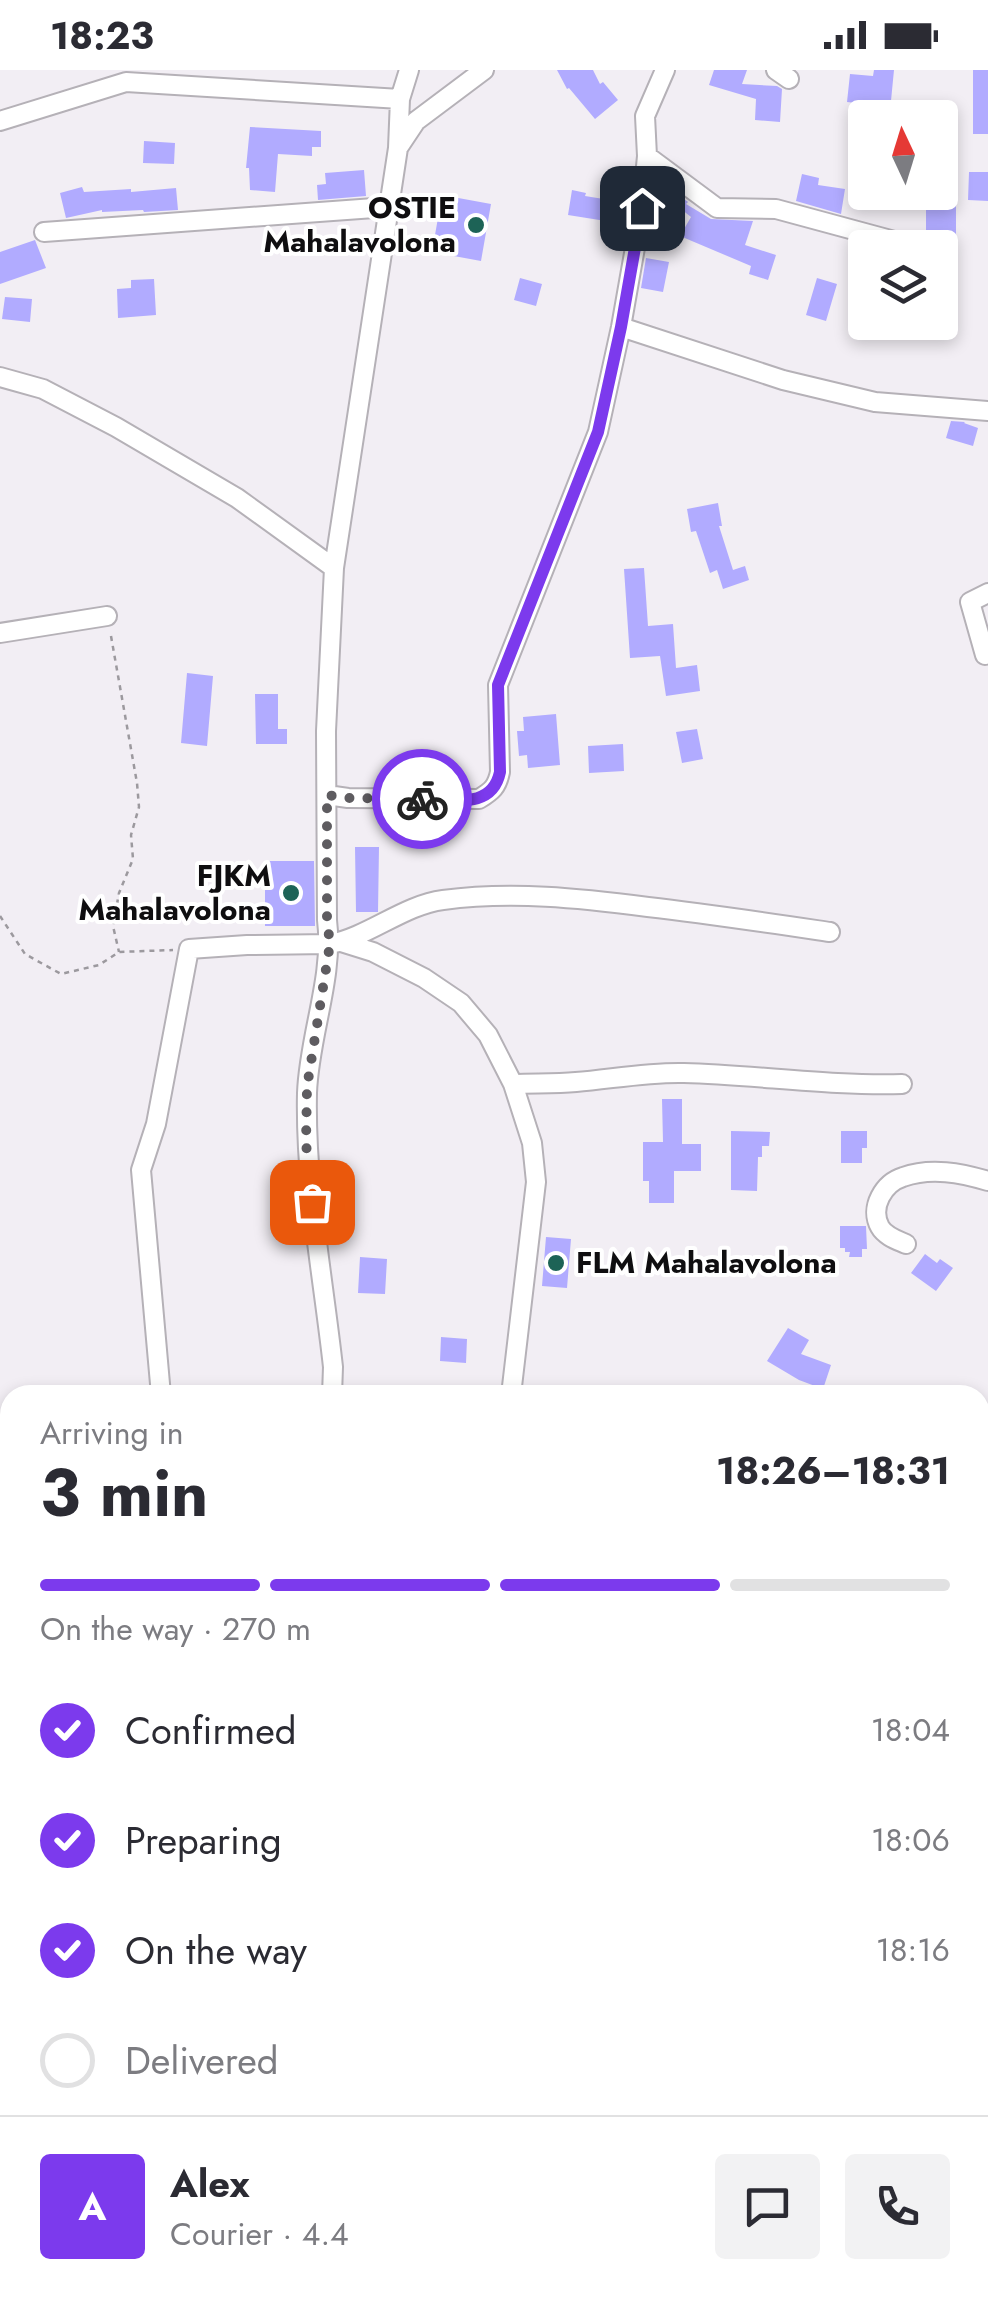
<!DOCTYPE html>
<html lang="en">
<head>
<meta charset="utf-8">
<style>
	:root { --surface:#fff; --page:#f2f2f3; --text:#2b2b33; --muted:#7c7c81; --line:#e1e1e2; --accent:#7c3aed }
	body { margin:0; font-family:Jost,sans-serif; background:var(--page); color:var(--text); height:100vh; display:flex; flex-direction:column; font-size:38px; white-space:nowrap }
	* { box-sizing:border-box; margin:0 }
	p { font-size:32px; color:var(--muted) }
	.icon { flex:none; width:55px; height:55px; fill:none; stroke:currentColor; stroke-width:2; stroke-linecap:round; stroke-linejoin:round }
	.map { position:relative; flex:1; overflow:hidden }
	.panel { position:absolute; left:0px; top:1315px; width:990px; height:930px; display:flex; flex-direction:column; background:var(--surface); border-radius:30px 30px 0 0; box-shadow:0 5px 15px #0003 }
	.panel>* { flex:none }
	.needle { width:65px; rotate:356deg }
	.fabs { position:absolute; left:848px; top:30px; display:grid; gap:20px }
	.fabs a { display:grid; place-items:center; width:110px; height:110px; border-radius:10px; background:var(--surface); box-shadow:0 5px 15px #0003; font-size:50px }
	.pin { position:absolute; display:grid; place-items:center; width:85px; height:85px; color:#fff; margin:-42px; border-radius:20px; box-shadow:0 5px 15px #0006 }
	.courier { position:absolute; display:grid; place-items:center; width:100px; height:100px; margin:-50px; border:8px solid #7c3aed; border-radius:50%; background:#fff; color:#222; box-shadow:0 2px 12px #0007 }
	.summary em { font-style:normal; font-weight:700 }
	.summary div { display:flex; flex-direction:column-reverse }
	.summary { display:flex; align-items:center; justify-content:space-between; height:170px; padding:0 40px }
	h1 { font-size:65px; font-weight:700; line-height:75px }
	.bar { display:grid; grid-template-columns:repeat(4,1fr); gap:15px 10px; align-content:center; height:120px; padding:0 40px }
	.bar i { height:12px; border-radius:8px; background:var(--line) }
	.bar .on { background:var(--accent) }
	.bar p { grid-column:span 4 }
	.line { display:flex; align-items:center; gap:25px; padding:0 40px; border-top:2px solid var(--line) }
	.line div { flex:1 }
	.round { display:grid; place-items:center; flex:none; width:105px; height:105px; border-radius:10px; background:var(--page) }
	ol { padding:0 40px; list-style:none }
	li { display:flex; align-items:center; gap:30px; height:110px }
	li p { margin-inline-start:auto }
	li .icon { padding:10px; border-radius:50%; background:var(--accent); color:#fff; stroke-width:4 }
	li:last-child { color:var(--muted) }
	li i { width:55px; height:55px; border:5px solid var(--line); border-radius:50% }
	.status { display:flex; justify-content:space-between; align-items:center; height:70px; padding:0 50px; background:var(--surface); direction:ltr }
	.status svg { height:28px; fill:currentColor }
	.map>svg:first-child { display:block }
	.building { fill:#b1abff }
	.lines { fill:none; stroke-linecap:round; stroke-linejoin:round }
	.minor-casing { stroke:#b5b1b7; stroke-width:22 }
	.path { stroke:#9c999e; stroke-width:2.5; stroke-dasharray:5 5; stroke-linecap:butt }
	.minor { stroke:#fff; stroke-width:18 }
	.done { stroke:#5e5c60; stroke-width:10; stroke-dasharray:0 18 }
	.route { stroke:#7c3aed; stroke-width:12 }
	.poi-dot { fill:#1d6356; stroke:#fff; stroke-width:4 }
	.labels { text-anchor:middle; stroke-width:8; stroke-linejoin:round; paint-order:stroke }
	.poi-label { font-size:30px; font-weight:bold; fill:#0f0e10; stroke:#fff; text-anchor:end }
</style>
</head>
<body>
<div class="status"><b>18:23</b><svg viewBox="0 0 49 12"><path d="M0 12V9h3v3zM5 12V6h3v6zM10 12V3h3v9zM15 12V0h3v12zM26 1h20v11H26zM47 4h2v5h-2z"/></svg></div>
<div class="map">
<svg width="988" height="2245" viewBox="0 0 988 2245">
	<rect width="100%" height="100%" fill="#f2eef4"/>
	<!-- building -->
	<path class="building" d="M557,0h36l7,14 3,-2 15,18 -23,19 -26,-31 -2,1z
		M714,0h33l-5,14 35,2 5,3 -2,33 -25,-2 1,-21 -47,-14z
		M874,0h20l-4,41 -16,-2 1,-4 -28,-3 3,-28 23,2z
		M973,0h15v64h-15z
		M250,57l71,4v16h-9v9l-34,-2 -3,38 -25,-2 -1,-22h-3z
		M144,71l31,2 -1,21 -31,-1z
		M364,100l2,26 -48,4 -1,-15 9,-1 -1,-11z
		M969,102h19v29l-20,-1z
		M802,104l17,4 -1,7 27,4 -4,25 -45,-13z
		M667,116l21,16 -2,2 25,15 42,2 -8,24 31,10 -8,25 -19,-6 2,-8 -71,-30 11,-19 -30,-24z
		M82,117l2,5 47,-3v3l45,-4 2,22 -34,2 -1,-2 -41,2v-2l-36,8 -6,-25z
		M572,120l14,3 -1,3 31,5 1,-5 13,2 -4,30 -14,-3v-3l-44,-7z
		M442,125l49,9 -10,57 -49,-9z
		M926,135h30v44l-27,-1v-4h-3z
		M35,170l11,28 -46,16v-32z
		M646,188l23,4 -6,30 -22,-4z
		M520,208l22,6 -6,22 -22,-6z
		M817,208l20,6 -11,37 -20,-6z
		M154,209l2,36 -38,3 -1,-29 14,-1v-8z
		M5,227l27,2 -2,23 -28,-3z
		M951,351l14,1 -1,1 14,5 -5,18 -27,-8z
		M718,433l4,23h-3l14,44 12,-4 4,14 -26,9 -6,-19 -7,3 -14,-42 -5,1 -4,-23z
		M644,498l4,58 25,-2 3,44 21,-3 3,26 -34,5 -6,-40 -30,2 -6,-89z
		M187,603l26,3 -6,70 -26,-3z
		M255,624h23v35h9v15h-31z
		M556,644l4,51 -32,3 -1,-13 -8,1 -2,-25h7l-1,-14z
		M697,659l6,30 -21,4 -6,-31z
		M623,674l1,27 -35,2 -1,-27z
		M355,777h24l-1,65h-22z
		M265,791h49l1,65h-50z
		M662,1029h20v45h19v27h-27v32h-25v-22h-6v-39h20z
		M731,1061l39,1 -1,14h-7v11h-4l-1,34 -26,-1z
		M841,1061h26v17h-5v15h-21z
		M840,1156h26l1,23h-5v8h-13l1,-5h-5v-4h-5z
		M546,1167l25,2 -4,49 -25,-2z
		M925,1184l12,9 3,-4 13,9 -17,23 -25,-18z
		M360,1187l27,2 -2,35 -27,-1z
		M788,1258l21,12 -8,14 30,11 -8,24 -24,-9 -32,-19z
		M441,1267l26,2 -1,24 -26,-2z"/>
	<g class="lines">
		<defs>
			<path id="minor" d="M776,0l13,9
				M0,51l126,-39 274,17
				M398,78l2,-49 9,-29
				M647,86l70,52 59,1 137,37
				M44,162l344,-25
				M621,257l162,53 92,22 113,9
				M0,307l43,12 73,38 121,71 97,70
				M0,563l107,-17
				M985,585l-15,-53 18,-9
				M327,725l21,3 131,1c13,-8 18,-12 21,-27l-2,-87 100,-253 23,-105 21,-119 5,-52 -2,-40 20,-46
				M341,872l32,10 51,26 37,25 27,32 25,49 19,59 4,39 -25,213
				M513,1014c21,-1 42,0 63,-2 36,-3 72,-10 108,-9 73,2 145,13 218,11
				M906,1174c-9,-4 -21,-8 -26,-17 -11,-20 4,-44 23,-50 28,-10 58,-4 85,4
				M161,1325l-20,-225 15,-46 33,-175 58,-4 83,-1c38,-7 74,-39 113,-44 70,-9 136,-2 205,7 61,7 121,16 182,25
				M332,1325l1,-28c-10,-91 -28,-182 -26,-274 2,-58 27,-115 20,-173l-1,-189 8,-163 64,-420 18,-27 68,-51
				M188,2245l14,-10"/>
		</defs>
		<!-- minor casing -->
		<use href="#minor" class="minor-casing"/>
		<!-- path -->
		<path class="path" d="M111,566l26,147 2,24 -8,28 2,24 -14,34 -6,33 6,26
			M0,846l25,38 36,20 38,-9 20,-13 54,-2
			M0,1365l10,-1"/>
		<!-- minor -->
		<use href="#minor" class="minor"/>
	</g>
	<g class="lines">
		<!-- done -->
		<path class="done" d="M312,1132l-6,-59 1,-56 23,-143 -3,-24v-125l21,3 74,1"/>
		<!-- route -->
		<path class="route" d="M422,729c31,0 70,11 78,-27l-2,-87 100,-253 23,-105 21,-119"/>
	</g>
	<!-- markers -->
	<g class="poi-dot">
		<circle cx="476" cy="155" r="10"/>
		<circle cx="291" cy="823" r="10"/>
		<circle cx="556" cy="1193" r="10"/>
	</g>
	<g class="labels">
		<!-- poi labels -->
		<g class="poi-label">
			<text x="456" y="148">OSTIE<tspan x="456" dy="34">Mahalavolona</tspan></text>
			<text x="271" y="816">FJKM<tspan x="271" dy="34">Mahalavolona</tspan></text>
			<text x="576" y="1203" text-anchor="start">FLM Mahalavolona</text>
		</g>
	</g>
</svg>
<div class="fabs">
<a><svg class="needle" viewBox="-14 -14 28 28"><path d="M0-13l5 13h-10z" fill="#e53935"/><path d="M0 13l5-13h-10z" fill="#7c7c81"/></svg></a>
<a><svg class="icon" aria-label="layers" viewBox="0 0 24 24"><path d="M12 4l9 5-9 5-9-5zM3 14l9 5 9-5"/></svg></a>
</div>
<div class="pin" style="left:312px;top:1132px;background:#ea580c"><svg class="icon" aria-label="bag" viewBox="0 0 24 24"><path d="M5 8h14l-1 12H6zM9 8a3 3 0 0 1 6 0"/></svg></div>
<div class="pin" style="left:642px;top:138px;background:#1f2937"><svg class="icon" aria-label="home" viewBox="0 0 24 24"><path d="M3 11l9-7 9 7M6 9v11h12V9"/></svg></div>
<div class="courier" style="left:422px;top:729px"><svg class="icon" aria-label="bike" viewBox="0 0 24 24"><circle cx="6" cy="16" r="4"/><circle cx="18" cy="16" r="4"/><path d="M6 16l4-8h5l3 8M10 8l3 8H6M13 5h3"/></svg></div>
<section class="panel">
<div class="summary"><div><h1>3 min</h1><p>Arriving in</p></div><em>18:26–18:31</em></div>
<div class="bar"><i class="on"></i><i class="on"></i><i class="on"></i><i></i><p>On the way · 270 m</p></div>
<ol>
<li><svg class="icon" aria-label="check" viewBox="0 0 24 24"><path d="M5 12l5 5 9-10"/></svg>Confirmed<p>18:04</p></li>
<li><svg class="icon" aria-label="check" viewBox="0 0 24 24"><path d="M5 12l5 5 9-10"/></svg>Preparing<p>18:06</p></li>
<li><svg class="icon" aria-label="check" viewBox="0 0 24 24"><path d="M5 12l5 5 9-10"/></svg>On the way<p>18:16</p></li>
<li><i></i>Delivered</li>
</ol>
<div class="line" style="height:180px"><b class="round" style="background:var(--accent);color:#fff">A</b><div><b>Alex</b><p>Courier · 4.4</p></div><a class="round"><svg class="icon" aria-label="chat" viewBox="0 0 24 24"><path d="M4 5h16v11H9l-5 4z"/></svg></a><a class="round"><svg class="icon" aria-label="phone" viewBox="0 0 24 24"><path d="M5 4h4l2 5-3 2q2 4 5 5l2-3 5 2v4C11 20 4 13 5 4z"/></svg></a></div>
</section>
</div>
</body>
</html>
